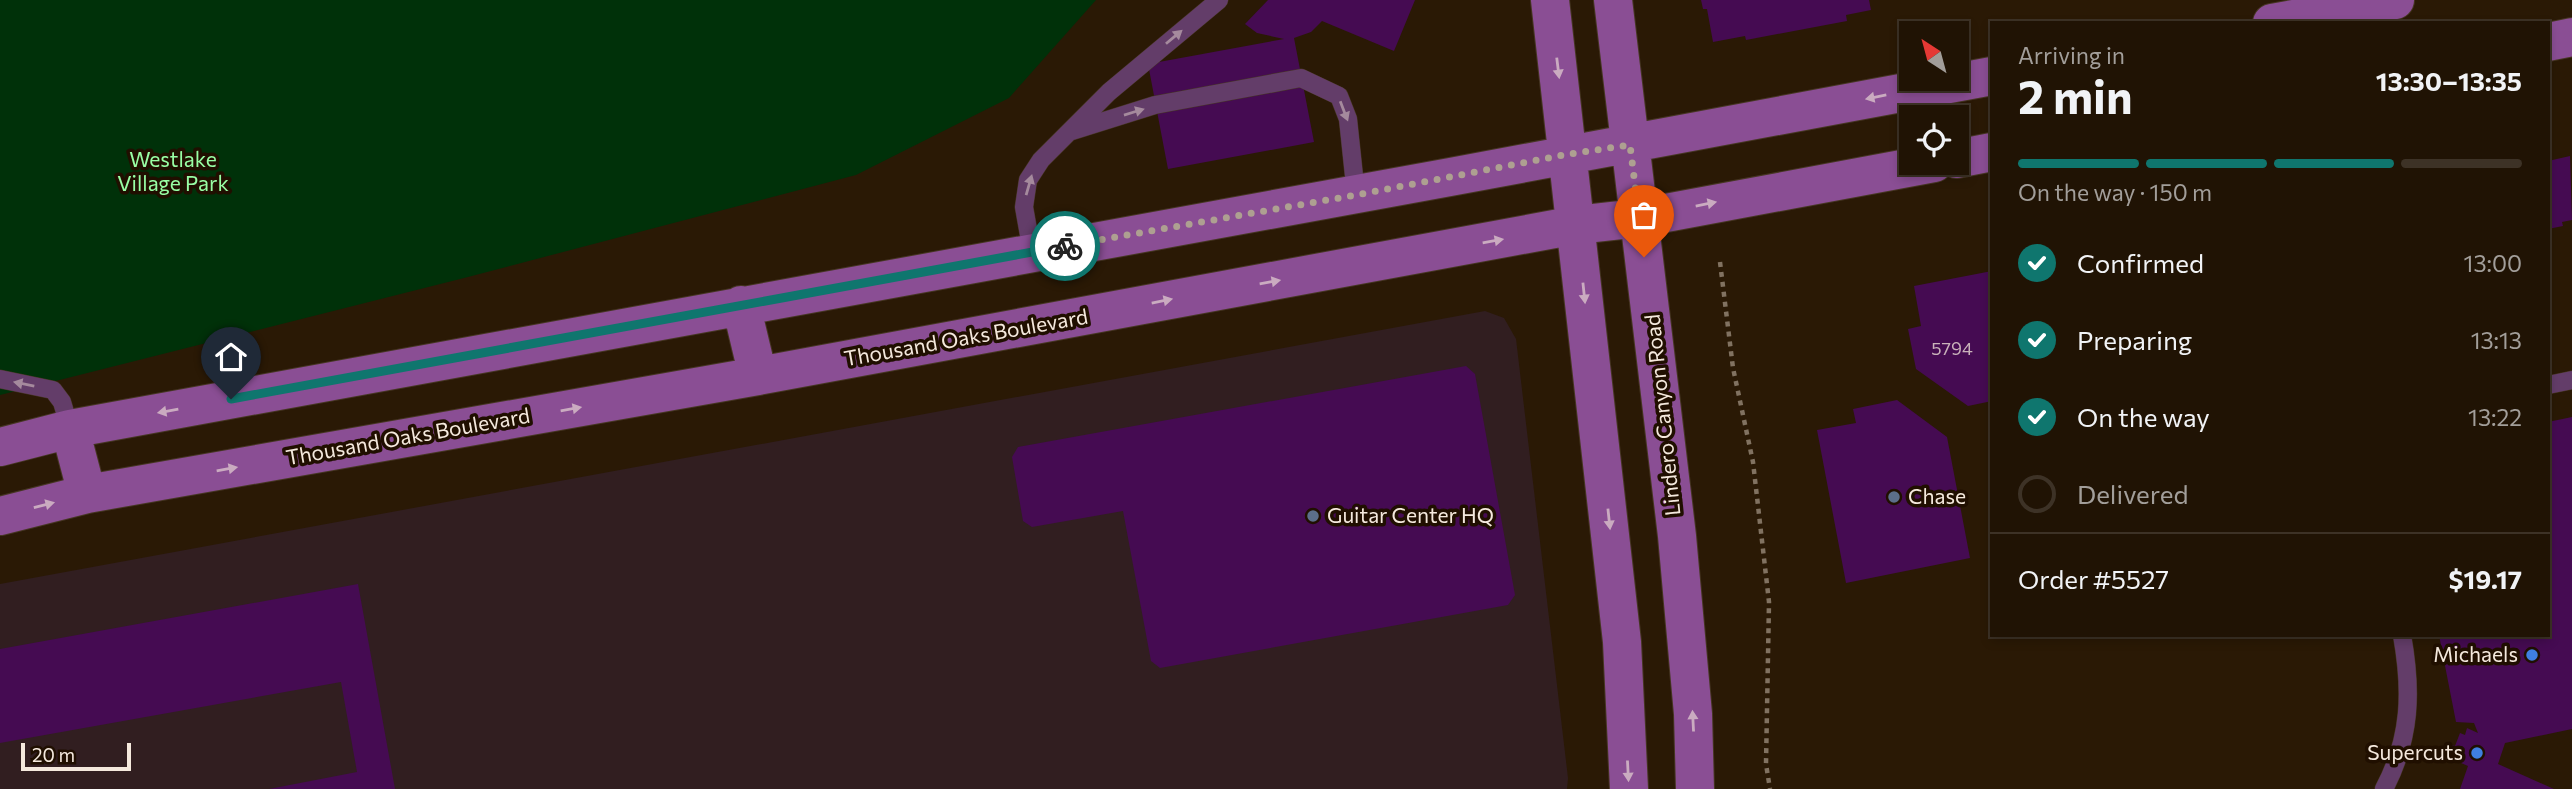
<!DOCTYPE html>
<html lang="en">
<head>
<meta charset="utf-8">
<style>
	:root { --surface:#201304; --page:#2d2013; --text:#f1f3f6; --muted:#a29e9a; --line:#3d3226; --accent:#0f766e }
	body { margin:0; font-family:Commissioner,sans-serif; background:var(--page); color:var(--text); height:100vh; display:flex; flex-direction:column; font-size:26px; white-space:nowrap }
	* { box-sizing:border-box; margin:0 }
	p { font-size:23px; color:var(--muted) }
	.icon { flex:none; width:38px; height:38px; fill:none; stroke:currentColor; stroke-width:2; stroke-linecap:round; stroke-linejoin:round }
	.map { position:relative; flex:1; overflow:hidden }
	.panel { position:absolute; left:1990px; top:21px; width:560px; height:616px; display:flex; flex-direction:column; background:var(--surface); border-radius:0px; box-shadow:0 4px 10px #0003,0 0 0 2px var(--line) }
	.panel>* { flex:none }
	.needle { width:46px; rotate:324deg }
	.tools { position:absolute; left:1899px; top:21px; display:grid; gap:14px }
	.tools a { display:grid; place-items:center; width:70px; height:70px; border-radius:0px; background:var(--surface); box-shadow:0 4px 10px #0003,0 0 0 2px var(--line); font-size:35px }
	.scale { position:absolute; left:21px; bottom:18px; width:110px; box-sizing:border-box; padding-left:7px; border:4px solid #f5e9dd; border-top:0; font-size:19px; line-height:24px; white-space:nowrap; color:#f5e9dd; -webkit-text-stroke:5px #200f00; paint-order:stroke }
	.pin { position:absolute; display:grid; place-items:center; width:60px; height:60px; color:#fff; margin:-72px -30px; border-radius:50% 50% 50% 0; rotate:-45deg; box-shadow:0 0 7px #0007 }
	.pin .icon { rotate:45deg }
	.courier { position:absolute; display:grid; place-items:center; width:70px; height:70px; margin:-35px; border:5px solid #0f766e; border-radius:50%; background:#fff; color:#222; box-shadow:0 2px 9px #0007 }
	.overview em { font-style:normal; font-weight:700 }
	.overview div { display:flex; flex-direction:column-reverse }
	.overview { display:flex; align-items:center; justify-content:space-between; height:119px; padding:0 28px }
	h1 { font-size:46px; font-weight:700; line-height:52px }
	.bar { display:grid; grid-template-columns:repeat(4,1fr); gap:10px 7px; align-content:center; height:84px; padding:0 28px }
	.bar i { height:9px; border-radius:5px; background:var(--line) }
	.bar .current { background:var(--accent) }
	.bar p { grid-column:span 4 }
	.line { display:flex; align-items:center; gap:18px; padding:0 28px; border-top:2px solid var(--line) }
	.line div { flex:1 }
	ol { padding:0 28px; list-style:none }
	li { display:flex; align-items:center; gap:21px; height:77px }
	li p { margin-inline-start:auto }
	li .icon { padding:7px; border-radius:50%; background:var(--accent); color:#fff; stroke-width:4 }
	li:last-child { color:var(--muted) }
	li i { width:38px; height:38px; border:4px solid var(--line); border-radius:50% }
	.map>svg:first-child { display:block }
	.commercial { fill:#311e20 }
	.green { fill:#003109 }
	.building { fill:#450b52 }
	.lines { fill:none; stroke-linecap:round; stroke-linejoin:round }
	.service-casing { stroke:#463623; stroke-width:19 }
	.secondary-casing { stroke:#463623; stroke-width:40 }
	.path { stroke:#817261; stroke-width:4.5; stroke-dasharray:5 5; stroke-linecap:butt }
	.service { stroke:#633d69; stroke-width:18 }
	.secondary { stroke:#8a4e94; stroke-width:38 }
	.oneway { fill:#a58a9d }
	.oneway2 { fill:#caabc0 }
	.done { stroke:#aea091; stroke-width:7; stroke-dasharray:0 12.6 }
	.route { stroke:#0f766e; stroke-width:9 }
	.service-dot { fill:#5c6f8a; stroke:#200f00; stroke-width:2.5 }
	.shop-dot { fill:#3f7fe0; stroke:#200f00; stroke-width:2.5 }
	.labels { text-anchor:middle; stroke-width:7; stroke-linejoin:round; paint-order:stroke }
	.number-label { font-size:18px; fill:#c9b2ba }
	.park-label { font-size:21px; fill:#98fea4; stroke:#200f00 }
	.street-label { font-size:21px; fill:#f5e9dd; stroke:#200f00 }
	.poi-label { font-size:21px; fill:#f5e9dd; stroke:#200f00; text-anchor:start }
</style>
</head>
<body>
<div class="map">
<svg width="2572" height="789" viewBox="0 0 2572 789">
	<rect width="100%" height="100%" fill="#2a1905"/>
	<!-- commercial -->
	<path class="commercial" d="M1485,311l19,7 12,21 52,439 -1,11h-1567v-205z"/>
	<!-- green -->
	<path class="green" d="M0,0h1096l-87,98 -153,77 -388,102 -468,118z"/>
	<!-- building -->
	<path class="building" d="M1268,0h147l-21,51 -72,-30 -11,11 -17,6 20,104 -146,27 -20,-105 136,-25 -27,-6 -12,-9z
		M1701,0h168l2,10 -25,5 1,6 -101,19 -1,-4 -32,6 -6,-33h-4z
		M2570,156l2,64 -10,2 1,4 -15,3v-68z
		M1992,271v130l-24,5 -52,-37 -8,-40 13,-3 -7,-40z
		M1466,366l9,8 40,221 -7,10 -348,63 -9,-7 -28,-150 -91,16 -9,-6 -11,-64 6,-10z
		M1897,400l50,37 23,121 -124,25 -29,-153 39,-7 -3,-14z
		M2572,417v312l-67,14 -7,21 56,25h-94l8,-23 -16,-7v-14l3,1 5,-13 5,2 2,-7 11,5 -4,-10 -18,-1 -17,-87h109v-213z
		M358,584l37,205h-126l88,-17 -16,-90 -341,61v-94z"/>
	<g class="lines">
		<defs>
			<path id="service" d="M1069,132l86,-27 146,-27 38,18 9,23 8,76
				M1032,252l-8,-45 4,-27 13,-20 68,-68 110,-92
				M0,379l53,11 9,12 8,27
				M2548,385l24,-5
				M2384,789c27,-51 28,-98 18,-154"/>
			<path id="secondary" d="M1550,0l72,642 7,147
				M1613,0l64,536 16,178 2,75
				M2272,23l123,-23
				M2548,42l24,-5
				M1956,159l36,-7
				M741,305l17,71
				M70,429l17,65
				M0,447l70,-18c641,-118 1282,-232 1922,-353
				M0,516l87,-22 671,-118 818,-151 63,-7 295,-55"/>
		</defs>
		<!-- service casing -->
		<use href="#service" class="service-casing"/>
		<!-- secondary casing -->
		<use href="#secondary" class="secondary-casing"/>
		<!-- path -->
		<path class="path" d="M1720,262l13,106 20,94 16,140 -3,162 4,25"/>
		<!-- service -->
		<use href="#service" class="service"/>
		<!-- secondary -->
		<use href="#secondary" class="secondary"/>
	</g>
	<!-- one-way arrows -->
	<defs><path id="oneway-solid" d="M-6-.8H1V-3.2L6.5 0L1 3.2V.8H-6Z" transform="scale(1.75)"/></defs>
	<g class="oneway">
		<use href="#oneway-solid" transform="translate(1174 37) rotate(-40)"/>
		<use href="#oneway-solid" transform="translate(1344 111) rotate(69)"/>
		<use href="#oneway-solid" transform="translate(1134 112) rotate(-17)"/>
		<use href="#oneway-solid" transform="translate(1029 185) rotate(-74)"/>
		<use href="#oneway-solid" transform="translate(24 384) rotate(-169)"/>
	</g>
	<g class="oneway2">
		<use href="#oneway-solid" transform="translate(1558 68) rotate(83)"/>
		<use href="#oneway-solid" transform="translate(1876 97) rotate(169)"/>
		<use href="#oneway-solid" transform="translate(1706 204) rotate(-11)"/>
		<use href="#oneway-solid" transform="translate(1493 241) rotate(-10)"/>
		<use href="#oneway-solid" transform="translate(1270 282) rotate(-10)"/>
		<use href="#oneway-solid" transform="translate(1584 293) rotate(84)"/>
		<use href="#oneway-solid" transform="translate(1162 301) rotate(-11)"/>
		<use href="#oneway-solid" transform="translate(571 409) rotate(-10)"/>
		<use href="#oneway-solid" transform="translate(168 411) rotate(170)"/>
		<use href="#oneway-solid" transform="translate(227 469) rotate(-10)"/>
		<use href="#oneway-solid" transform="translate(44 505) rotate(-14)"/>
		<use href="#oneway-solid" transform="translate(1609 519) rotate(84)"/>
		<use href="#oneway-solid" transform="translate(1693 721) rotate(-93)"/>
		<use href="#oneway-solid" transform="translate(1628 771) rotate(87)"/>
	</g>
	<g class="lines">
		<!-- done -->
		<path class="done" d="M1065,246l291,-51 213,-41 61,-9 14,112"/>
		<!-- route -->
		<path class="route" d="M231,399l834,-153"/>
	</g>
	<!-- markers -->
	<g class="service-dot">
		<circle cx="1894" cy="497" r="7"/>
		<circle cx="1313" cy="516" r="7"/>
	</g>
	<g class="shop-dot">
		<circle cx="2532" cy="655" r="7"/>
		<circle cx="2477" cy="753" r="7"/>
	</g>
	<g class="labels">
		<!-- number labels -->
		<g class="number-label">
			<text x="1952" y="355">5794</text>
		</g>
		<!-- park labels -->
		<g class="park-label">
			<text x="173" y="167">Westlake<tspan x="173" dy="24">Village Park</tspan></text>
		</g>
		<!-- street labels -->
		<g class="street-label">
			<text transform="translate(966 338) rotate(-10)" y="7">Thousand Oaks Boulevard</text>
			<text transform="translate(1663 415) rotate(-96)" y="7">Lindero Canyon Road</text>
			<text transform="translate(408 437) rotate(-10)" y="7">Thousand Oaks Boulevard</text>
		</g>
		<!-- poi labels -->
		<g class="poi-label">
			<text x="1908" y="504">Chase</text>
			<text x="1327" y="523">Guitar Center HQ</text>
			<text x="2518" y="662" text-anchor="end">Michaels</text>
			<text x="2463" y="760" text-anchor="end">Supercuts</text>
		</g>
	</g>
</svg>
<div class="tools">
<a><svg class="needle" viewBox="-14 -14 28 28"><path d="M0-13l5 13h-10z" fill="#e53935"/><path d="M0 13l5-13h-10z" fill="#a29e9a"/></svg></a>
<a><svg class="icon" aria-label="locate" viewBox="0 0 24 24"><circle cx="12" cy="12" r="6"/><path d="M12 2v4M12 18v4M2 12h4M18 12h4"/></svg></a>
</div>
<div class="scale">20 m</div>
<div class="pin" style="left:1644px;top:257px;background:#ea580c"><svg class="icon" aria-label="bag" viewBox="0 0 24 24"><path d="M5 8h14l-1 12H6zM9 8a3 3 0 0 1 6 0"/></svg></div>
<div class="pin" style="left:231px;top:399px;background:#1f2937"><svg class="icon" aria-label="home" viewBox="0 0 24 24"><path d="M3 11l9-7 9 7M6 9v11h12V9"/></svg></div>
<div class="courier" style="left:1065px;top:246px"><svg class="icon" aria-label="bike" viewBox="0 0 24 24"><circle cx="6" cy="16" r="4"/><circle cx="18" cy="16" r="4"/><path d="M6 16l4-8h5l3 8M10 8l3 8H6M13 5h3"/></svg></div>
<section class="panel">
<div class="overview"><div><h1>2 min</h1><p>Arriving in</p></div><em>13:30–13:35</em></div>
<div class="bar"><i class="current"></i><i class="current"></i><i class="current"></i><i></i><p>On the way · 150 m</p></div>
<ol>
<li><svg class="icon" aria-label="check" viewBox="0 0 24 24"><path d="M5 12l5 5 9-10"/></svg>Confirmed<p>13:00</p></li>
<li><svg class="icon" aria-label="check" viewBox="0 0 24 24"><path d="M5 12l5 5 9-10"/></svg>Preparing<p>13:13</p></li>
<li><svg class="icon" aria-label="check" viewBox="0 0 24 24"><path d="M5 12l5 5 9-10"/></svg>On the way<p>13:22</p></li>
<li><i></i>Delivered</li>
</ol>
<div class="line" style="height:91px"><div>Order #5527</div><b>$19.17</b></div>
</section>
</div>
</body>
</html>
